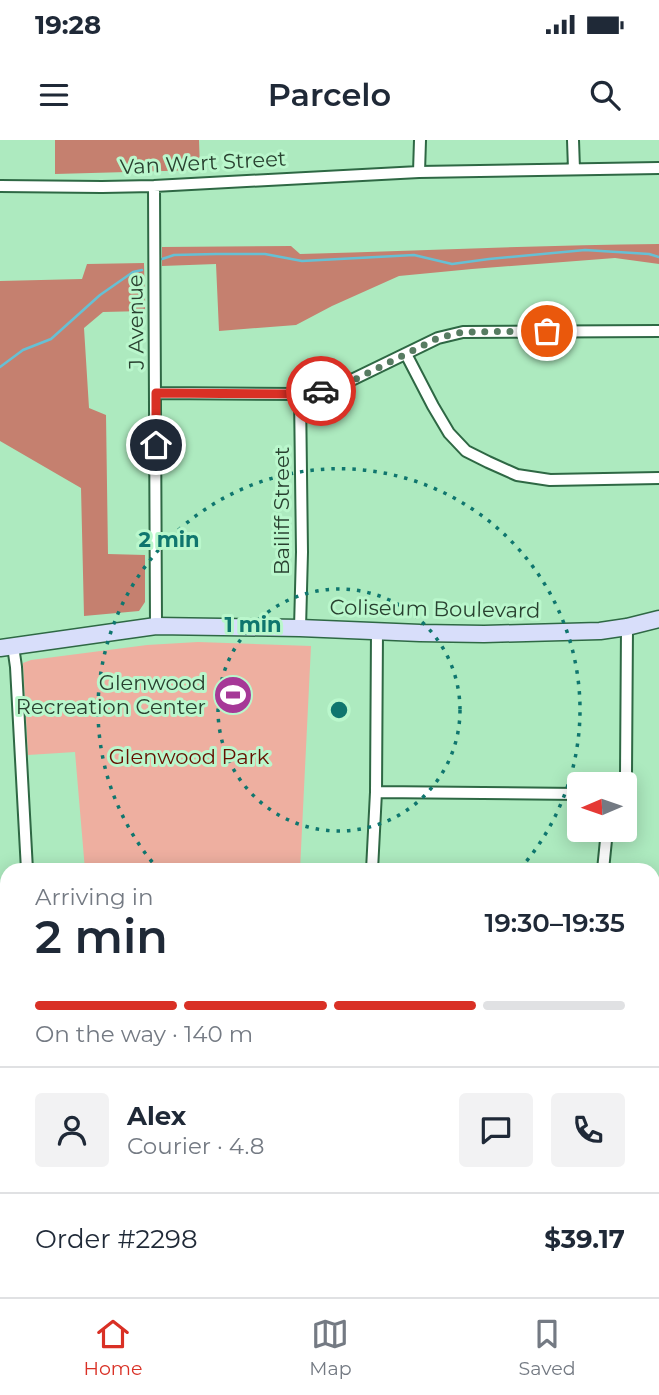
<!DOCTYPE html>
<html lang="en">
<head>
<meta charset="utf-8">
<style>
	:root { --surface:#fff; --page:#f2f2f3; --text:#1f2937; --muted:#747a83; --line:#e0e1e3; --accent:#d93025 }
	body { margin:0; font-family:Montserrat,sans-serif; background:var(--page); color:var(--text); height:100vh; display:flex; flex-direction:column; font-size:26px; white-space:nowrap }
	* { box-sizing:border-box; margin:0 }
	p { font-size:23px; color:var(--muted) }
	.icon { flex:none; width:38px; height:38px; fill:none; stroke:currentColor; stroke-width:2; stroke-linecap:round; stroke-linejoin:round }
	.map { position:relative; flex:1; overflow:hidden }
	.panel { position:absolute; left:0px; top:723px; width:660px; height:436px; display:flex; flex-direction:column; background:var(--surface); border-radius:21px 21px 0 0; box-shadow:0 4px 18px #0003 }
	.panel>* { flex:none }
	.needle { width:46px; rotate:268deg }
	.tools { position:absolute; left:567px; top:632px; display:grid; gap:14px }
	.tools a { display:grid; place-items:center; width:70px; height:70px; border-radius:7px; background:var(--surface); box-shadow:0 4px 18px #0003; font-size:35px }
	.pin { position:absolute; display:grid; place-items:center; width:60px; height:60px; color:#fff; margin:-30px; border:4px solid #fff; border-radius:50%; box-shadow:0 2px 7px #0007 }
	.courier { position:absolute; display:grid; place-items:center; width:70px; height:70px; margin:-35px; border:5px solid #d93025; border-radius:50%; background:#fff; color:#222; box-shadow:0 2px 9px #0007 }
	.head em { font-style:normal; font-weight:600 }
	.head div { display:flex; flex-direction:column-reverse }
	.head { display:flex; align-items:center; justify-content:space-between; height:119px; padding:0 35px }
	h1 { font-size:46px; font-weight:600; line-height:52px }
	.bar { display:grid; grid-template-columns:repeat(4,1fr); gap:10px 7px; align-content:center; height:84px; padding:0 35px }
	.bar i { height:9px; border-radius:5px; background:var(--line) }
	.bar .current { background:var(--accent) }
	.bar p { grid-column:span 4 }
	.line { display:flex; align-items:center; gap:18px; padding:0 35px; border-top:2px solid var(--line) }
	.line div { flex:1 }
	.round { display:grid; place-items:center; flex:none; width:74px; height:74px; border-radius:7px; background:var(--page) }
	.status { display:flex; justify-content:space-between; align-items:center; height:49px; padding:0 35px; background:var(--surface); direction:ltr }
	.status svg { height:19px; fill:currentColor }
	header { display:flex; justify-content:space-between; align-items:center; height:91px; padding:0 35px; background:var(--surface); font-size:32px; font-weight:600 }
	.dock { display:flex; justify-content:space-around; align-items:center; height:98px; border-top:2px solid var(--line); background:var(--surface); font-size:19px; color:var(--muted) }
	.dock a { display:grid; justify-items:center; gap:4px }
	.dock .current { color:var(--accent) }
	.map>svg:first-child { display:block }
	.green { fill:#eeafa0 }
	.forest { fill:#c5806f }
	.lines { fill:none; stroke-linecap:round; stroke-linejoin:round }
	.stream { stroke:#66c0d4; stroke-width:2.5 }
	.minor-casing { stroke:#2e6844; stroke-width:14 }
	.secondary-casing { stroke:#2e6844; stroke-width:19 }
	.minor { stroke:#fff; stroke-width:10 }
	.secondary { stroke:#d8defa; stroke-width:16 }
	.done { stroke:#577c62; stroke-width:7; stroke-dasharray:0 12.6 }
	.route { stroke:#d93025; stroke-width:9 }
	.ring { fill:none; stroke:#0f766e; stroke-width:3.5; stroke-dasharray:3.5 7 }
	.labels { text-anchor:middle; stroke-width:6; stroke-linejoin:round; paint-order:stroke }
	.street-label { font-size:21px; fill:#294130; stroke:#baf7cc }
	.poi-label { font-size:21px; fill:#294130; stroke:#baf7cc; text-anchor:end }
	.park-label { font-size:21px; fill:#651000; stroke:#baf7cc }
	.centre { fill:#0f766e; stroke:#baf7cc; stroke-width:3.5 }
	.ring-label { font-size:21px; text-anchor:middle; font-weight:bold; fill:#0f766e; stroke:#baf7cc; stroke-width:6; stroke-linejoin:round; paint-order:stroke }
</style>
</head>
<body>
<div class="status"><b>19:28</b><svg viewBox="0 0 49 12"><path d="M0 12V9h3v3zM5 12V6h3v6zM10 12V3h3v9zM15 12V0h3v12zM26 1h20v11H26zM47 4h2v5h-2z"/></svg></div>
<header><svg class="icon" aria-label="menu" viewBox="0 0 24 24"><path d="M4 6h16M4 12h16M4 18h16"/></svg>Parcelo<svg class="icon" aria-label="search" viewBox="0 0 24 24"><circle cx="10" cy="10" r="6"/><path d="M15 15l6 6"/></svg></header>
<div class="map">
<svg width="659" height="1157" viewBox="0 0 659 1157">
	<rect width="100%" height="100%" fill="#adeabf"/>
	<!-- green -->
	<path class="green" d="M198,502l113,4 -11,224h-215l-10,-118 -47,3 -5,-92 8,-3 116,-15z"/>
	<!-- forest -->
	<path class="forest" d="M55,0h144l1,30 -145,4z
		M659,104v20l-44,-6 -143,11 -73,7 -67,30 -36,19 -77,6 -3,-67 -54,2v-19l129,-1 9,8c120,-3 239,-9 359,-10z
		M144,123l1,48 -42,1 -19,16 5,80 17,7 2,139 37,1v47l-6,9 -55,5 -3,-128 -81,-47v-160l82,-2 5,-15z"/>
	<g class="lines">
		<!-- stream -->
		<path class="stream" d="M162,119l12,-4 42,-1h49l37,7 112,-6 38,9 37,-5 96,-9 64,4 10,3
			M0,227l23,-17 28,-11 49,-44 33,-23 9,-2"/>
		<defs>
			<path id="minor" d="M573,0l1,29
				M419,32l1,-32
				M0,46l102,1 52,-1 265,-14 240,-4
				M154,46l2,440
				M406,214l27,52 16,27 17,18 22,11 29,13 33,5 109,-2
				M156,253l144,1 33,-5 105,-51 25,-6 196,-1
				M300,254l2,158 -2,76
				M13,506l3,21 11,203
				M624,644l2,-10 1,-147
				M376,652l203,2
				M372,730l4,-78 1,-161
				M603,730l4,-40
				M0,754h7
				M0,921l7,3
				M0,952l7,-14
				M653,1034l6,4
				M0,1043h7
				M653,1128l6,27"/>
			<path id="secondary" d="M0,508l156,-22 144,2 120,5 64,1 116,-3 27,-4 32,-8"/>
		</defs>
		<!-- minor casing -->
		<use href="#minor" class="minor-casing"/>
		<!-- secondary casing -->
		<use href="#secondary" class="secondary-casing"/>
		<!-- minor -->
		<use href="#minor" class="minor"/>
		<!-- secondary -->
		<use href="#secondary" class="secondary"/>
	</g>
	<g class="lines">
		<!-- done -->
		<path class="done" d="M321,251l12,-2 23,-10 82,-41 25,-6 84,-1"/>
		<!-- route -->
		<path class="route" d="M156,305v-52l144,1 21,-3"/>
	</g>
	<!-- distance rings -->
	<g class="ring">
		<circle cx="339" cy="570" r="121"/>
		<path d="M159 730A241 241 0 1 1 519 730"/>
	</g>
	<!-- icons -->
	<defs>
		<symbol id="stadium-disc" viewBox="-11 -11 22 22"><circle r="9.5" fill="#a63897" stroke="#baf7cc"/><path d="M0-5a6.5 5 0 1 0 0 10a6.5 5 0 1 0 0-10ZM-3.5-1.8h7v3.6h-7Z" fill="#fff"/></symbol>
	</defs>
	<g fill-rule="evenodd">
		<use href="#stadium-disc" x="211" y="533" width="44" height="44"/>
	</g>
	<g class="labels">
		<!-- street labels -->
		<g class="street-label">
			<text transform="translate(203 23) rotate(-3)" y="7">Van Wert Street</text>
			<text transform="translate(136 182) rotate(-91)" y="7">J Avenue</text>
			<text transform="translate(282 371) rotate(-90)" y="7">Bailiff Street</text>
			<text transform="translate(435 469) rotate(1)" y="7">Coliseum Boulevard</text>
		</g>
		<!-- poi labels -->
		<g class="poi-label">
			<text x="206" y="550">Glenwood<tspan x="206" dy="24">Recreation Center</tspan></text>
		</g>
		<!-- park labels -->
		<g class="park-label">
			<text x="189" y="624">Glenwood Park</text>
		</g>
	</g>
	<circle cx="339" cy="570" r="10" class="centre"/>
	<g class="ring-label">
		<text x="169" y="407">2 min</text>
		<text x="253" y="492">1 min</text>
	</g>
</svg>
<div class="tools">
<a><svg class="needle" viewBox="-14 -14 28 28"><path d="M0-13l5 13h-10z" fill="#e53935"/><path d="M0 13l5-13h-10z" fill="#747a83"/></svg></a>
</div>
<div class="pin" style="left:547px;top:191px;background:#ea580c"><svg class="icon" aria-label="bag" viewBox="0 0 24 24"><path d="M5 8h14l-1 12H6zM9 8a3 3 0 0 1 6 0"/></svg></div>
<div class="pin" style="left:156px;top:305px;background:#1f2937"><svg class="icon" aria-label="home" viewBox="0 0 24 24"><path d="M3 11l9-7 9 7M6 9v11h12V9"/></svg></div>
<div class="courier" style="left:321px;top:251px"><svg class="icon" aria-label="car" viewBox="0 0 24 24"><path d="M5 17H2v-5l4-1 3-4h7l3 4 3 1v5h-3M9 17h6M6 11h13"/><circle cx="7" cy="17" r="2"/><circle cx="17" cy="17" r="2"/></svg></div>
<section class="panel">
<div class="head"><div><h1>2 min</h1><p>Arriving in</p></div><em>19:30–19:35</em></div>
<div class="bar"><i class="current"></i><i class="current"></i><i class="current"></i><i></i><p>On the way · 140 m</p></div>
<div class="line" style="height:126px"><a class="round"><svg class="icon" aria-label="person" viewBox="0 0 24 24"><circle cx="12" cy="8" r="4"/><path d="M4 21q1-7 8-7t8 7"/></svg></a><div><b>Alex</b><p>Courier · 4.8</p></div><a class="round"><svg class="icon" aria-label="chat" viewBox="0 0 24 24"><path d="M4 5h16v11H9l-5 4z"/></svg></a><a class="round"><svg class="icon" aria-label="phone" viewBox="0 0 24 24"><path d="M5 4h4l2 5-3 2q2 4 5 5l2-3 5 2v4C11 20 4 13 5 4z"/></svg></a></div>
<div class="line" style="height:91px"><div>Order #2298</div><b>$39.17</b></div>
</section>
</div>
<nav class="dock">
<a class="current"><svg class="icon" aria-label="home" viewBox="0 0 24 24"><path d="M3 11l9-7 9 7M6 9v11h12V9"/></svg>Home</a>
<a><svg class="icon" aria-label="map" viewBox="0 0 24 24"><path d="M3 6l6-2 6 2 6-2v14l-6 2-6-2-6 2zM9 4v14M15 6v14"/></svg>Map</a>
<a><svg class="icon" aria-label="saved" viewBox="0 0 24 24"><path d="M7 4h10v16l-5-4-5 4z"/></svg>Saved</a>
</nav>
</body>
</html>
